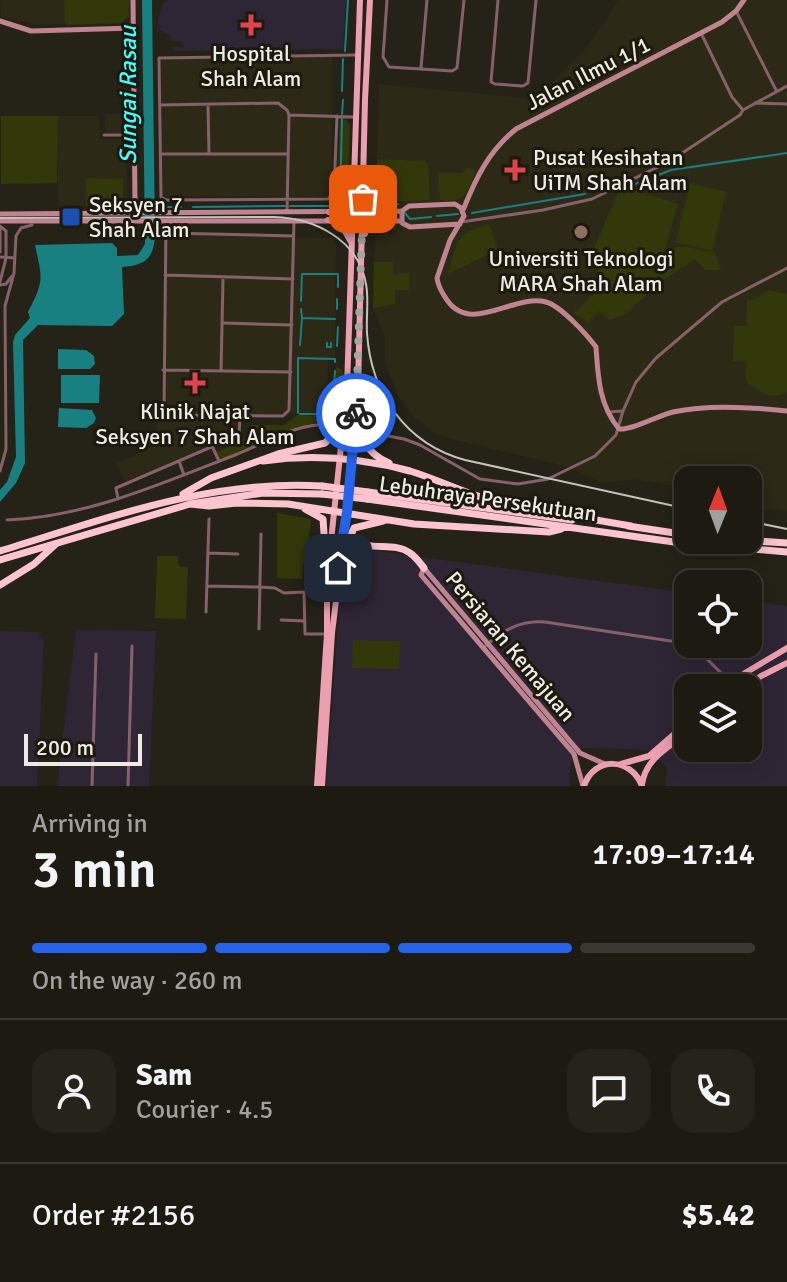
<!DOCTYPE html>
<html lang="en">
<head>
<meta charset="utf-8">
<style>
	:root { --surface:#1c1a11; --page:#25231a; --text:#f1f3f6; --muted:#a0a19f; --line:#3a3831; --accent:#2563eb }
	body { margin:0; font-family:Signika,sans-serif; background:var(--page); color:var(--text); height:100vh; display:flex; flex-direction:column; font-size:30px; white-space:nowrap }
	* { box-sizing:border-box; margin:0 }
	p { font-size:26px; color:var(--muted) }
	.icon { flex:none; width:44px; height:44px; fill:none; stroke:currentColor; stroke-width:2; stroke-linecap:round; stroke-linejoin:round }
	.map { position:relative; height:786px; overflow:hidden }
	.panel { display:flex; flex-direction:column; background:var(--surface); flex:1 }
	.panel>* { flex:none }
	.needle { width:52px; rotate:1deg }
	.fabs { position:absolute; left:674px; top:466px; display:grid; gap:16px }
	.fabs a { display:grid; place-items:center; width:88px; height:88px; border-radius:16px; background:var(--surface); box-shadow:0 4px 20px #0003,0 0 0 2px var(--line); font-size:40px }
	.scale { position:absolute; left:24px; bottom:20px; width:118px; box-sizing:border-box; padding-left:8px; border:4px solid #edebe3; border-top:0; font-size:22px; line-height:28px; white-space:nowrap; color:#edebe3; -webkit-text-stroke:6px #1c1a0e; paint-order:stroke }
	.pin { position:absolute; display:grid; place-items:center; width:68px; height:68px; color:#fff; margin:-34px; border-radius:16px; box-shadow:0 4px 12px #0006 }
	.courier { position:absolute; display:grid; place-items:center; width:80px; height:80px; margin:-40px; border:6px solid #2563eb; border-radius:50%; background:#fff; color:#222; box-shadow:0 2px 10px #0007 }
	.headline em { font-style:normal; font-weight:600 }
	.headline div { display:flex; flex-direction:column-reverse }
	.headline { display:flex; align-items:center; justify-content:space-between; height:136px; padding:0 32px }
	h1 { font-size:52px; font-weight:600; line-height:60px }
	.bar { display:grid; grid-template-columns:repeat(4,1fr); gap:12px 8px; align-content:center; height:96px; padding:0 32px }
	.bar i { height:10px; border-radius:6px; background:var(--line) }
	.bar .selected { background:var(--accent) }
	.bar p { grid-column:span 4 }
	.line { display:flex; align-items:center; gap:20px; padding:0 32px; border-top:2px solid var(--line) }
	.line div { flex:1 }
	.round { display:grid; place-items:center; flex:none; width:84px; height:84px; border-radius:24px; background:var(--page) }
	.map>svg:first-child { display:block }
	.built { fill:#2d2917 }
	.industrial { fill:#2f2635; fill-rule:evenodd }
	.green { fill:#33380b }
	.water { fill:#198081 }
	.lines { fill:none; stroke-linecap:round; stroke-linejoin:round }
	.stream { stroke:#198081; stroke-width:2 }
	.street { stroke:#866169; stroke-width:3 }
	.secondary { stroke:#bf8490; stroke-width:5 }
	.primary { stroke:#eb9faf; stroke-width:6 }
	.highway { stroke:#fcc4cf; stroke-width:7 }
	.tram { stroke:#c5c3bb; stroke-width:2 }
	.highway-bridge { stroke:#fcc4cf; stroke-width:7 }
	.done { stroke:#a7a59c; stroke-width:8; stroke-dasharray:0 14.4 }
	.route { stroke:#2563eb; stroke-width:10 }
	.health-dot { fill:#e0444e; stroke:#1c1a0e; stroke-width:3 }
	.transit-dot { fill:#1a4fb4; stroke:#1c1a0e; stroke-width:3 }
	.education-dot { fill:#8d6e63; stroke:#1c1a0e; stroke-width:3 }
	.labels { text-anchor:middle; stroke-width:6; stroke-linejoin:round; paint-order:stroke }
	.poi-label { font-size:22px; fill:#edebe3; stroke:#1c1a0e }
	.street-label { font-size:22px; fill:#edebe3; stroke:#1c1a0e }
	.water-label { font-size:24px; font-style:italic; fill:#47fafb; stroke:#1c1a0e }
</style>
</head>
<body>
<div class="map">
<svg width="787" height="786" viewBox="0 0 787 786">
	<rect width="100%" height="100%" fill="#252317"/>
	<!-- built -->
	<path class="built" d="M0,0h128l-5,21 -83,4 -39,-8z
		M619,0h168v511l-39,-3v-28h-60v9l-52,-10 -35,4 -32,-16 -118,-28 -18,-7 -18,-14 -15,-19 -15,-35v-26l-12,-30 6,-224 156,15 53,-53z
		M129,31h7l2,171h-6l-1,-69h-26v-19h25z
		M332,57v136l-4,4 -166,-1 -1,-138z
		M58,116h41l1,23h25l3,64 -7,4 -63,-1z
		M167,235l166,3 3,6 -1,113 -7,1 -1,56h-88l-1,19 -113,49 -9,-18 40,-19 1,-32 9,-1z"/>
	<!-- industrial -->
	<path class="industrial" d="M168,0h178l-3,49 -170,2v-4h11l-2,-6h-10l-2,-6 -10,-5 -3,-7 6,-20z
		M354,548l334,45v51h60v-43l39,5v180h-121l1,-19 -20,-17 -63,-2 -13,15 -2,23h-243l14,-186zM688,688h60v60h-60z
		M76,630l80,1 -7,155h-92z
		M0,631l37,1 7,8 -7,146h-37z"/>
	<!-- green -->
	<path class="green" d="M64,0h65v16l-7,7 -55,2 -2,-4z
		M1,116h57l-1,67 -56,1z
		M340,119l6,1 4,4 -2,70 -4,7 -7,4z
		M377,159l47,2 4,2 2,37 -54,2z
		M468,167l8,4c-9,21 -9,32 -36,29l-2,-27h24z
		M86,178l37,1v26h-37z
		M690,183l36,9 -14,59 -36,-9z
		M630,189l48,15 -20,67 -27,-7 28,9 10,-24 14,-3 32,7 6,17h-16l-10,-11 -39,26 -6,-4 -9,6 5,9 -21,18 -15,6 -11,-9 -11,11 -15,-9 27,-25 -5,-42 23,-54z
		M489,224l9,25 -50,25c9,-32 7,-40 41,-50z
		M374,262h19v12l16,-1v17h-14v14l-22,4z
		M769,290l18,4v98c-19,9 -28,-1 -42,-12l1,-19h-13l1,-35h12l1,-28 5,2z
		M336,367l6,2 2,8 -10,47 -16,-2 -16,4 -78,32h-5l-3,-6 27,-11 3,-6h4l1,-10h33l13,-10 36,1z
		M277,513l34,6 -3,33 -5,12 -1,15 -25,-1z
		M157,556h21v10l10,1 -2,52 -31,-1z
		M353,640l47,1 -1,28 -47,-1z"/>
	<!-- water -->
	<path class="water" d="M142,0h10l3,236c-2,24 -10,29 -33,31l2,47 -12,12 -74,-1 -15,15 2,123 -9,20 -16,19v-12l7,-8 9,-25 -3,-115 2,-7 15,-17 -2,-6c17,-33 14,-33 7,-67l77,-2 5,5v8l21,-1 7,-11z
		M58,349l28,1 8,6 1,8 -5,5h-32z
		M61,375h39l-1,28h-38z
		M59,408l33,2 4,8 -2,5 -8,5 -28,-1z"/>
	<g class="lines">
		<!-- stream -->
		<path class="stream" d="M345,51l3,-51
			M342,91l1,-32
			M342,114l1,-14
			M625,188l46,-18 116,-17
			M377,203l21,1
			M290,206h40l10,-4 2,-83
			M155,207h26
			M193,207l92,-1
			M405,213l5,6 21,-2
			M472,213l113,-19
			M437,216l21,-2
			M338,287v-11
			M301,301l1,-27h36
			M301,309l1,8
			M337,309v-10
			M327,343v4h4v-4
			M300,345l2,-27 33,1
			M337,346l1,-19
			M298,413v-55l37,1v3
			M300,414h26
			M332,415l3,-44"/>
		<!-- street -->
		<path class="street" d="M387,0l-4,57 6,10 63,4 5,-3 7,-68
			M498,0l-7,82 4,2 28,2 5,-3 8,-83
			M736,11l40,79
			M701,33l31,64 11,13
			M421,68l6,-68
			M755,103l32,1
			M160,105l118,-2 9,7 2,5 -2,97
			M208,106l1,48
			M289,115l65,2
			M337,116l-3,76 -6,7 -162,1 -5,-3 -2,-139 198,-3
			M104,135h31
			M160,154h128
			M461,222l82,-12 49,-11 78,-38 70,-46 3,-5 44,-24
			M166,223l-2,188 3,4 116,1 6,-6 5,-189
			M0,226l6,5v27l-6,24
			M165,233l129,3
			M0,252v-26
			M0,257l15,1
			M165,275l128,4
			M0,285l6,-1 6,-8
			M224,323l68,2
			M163,370l128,2
			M221,371l2,-92
			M608,412l15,-1
			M363,423l9,10 32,6 16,6 60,34 38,5 30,-5 47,-23 21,-21 7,-24 13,-29 20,-24 66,-56 65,-34
			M212,446l7,15
			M179,461l5,14
			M0,471l6,-22 -1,-143 9,-33 2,-37 5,-8 11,-3
			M118,499l-2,-11 123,-53 1,-18
			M7,520c80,-3 153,-36 228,-65 31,-12 64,-34 99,-30
			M208,553l30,1
			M207,586l53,1 15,1 9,5 20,-1 1,42h23
			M206,612l3,-93
			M281,620l24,1
			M259,629l2,-95
			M483,648c19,-17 36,-28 62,-26l139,21 17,10 23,23 16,-1
			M721,688l3,-12
			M92,786l4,-132
			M128,786l4,-140"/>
		<!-- secondary -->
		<path class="secondary" d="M133,0l2,203 4,9
			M0,21l31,10 103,-3
			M463,210c13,-32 25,-58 53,-81l206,-107 14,-11 8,-11
			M402,211v12l8,4 50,-3
			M0,214l402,-3 7,-5 46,-2 6,4 3,8 -14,24 -13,38c1,8 5,15 10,22 24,35 68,-7 99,2 15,4 41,33 50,45 2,30 3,58 23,82 14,1 38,-13 54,-17 36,-8 78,-5 114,-1
			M0,221h401
			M424,568l-3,7 153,179 9,32
			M424,568l156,185 25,11"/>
		<!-- primary -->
		<path class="primary" d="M364,202l9,9
			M329,212l14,-6 9,-12
			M328,220l13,4 10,18
			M365,234l3,-8 9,-6
			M347,388l13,-388
			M358,388l7,-288 5,-100
			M727,688l18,-15 42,-25
			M746,688l15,-12 26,-13
			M621,764l28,-8 39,-34
			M642,784c4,-26 26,-36 46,-52
			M317,786l10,-152v-55l19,-180
			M322,786l10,-153 15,-121 10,-109
			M584,786c10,-30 47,-29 58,0"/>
		<!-- highway -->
		<path class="highway" d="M358,387c5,34 -5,61 31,76
			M263,461c49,-7 99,-3 147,10 27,8 53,22 81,29 46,10 93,18 140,26
			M368,492l204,28
			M183,494l28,-16 67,-24 47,-11 9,-9 13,-47
			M367,499l307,43 113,10
			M190,504l19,2 28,-3 51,1 126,20 135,8 12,-3
			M305,509l18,10 2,29 4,11
			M628,526l60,9
			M351,533l1,7c18,12 42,1 58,13 6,4 10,10 14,15
			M741,540l46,3
			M0,551c105,-32 210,-72 322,-65
			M0,560l190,-56 73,-11 59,1
			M338,568l16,-40 29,-7
			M0,585l34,-21 22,-20"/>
		<!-- tram -->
		<path class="tram" d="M0,218l274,-1c40,1 84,22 92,67 3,15 0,33 1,49 4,61 39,111 98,127l223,49
			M748,521l39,8"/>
		<!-- highway-bridge -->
		<path class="highway-bridge" d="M322,486l46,6
			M322,494l45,5"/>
	</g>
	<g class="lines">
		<!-- done -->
		<path class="done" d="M356,413l7,-214"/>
		<!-- route -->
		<path class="route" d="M338,568l9,-56 9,-99"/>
	</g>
	<!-- markers -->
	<g class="health-dot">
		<path d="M247 13h8v8h8v8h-8v8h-8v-8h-8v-8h8z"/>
		<path d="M511 158h8v8h8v8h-8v8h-8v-8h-8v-8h8z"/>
		<path d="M191 371h8v8h8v8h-8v8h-8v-8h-8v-8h8z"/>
	</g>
	<rect class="transit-dot" x="61" y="207" width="20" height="20" rx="4"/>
	<circle class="education-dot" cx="581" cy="232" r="8"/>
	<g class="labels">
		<!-- poi labels -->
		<g class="poi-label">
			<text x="251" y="61">Hospital<tspan x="251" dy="25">Shah Alam</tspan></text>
			<text x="533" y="165" text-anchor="start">Pusat Kesihatan<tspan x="533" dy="25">UiTM Shah Alam</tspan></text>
			<text x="89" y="212" text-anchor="start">Seksyen 7<tspan x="89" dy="25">Shah Alam</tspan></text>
			<text x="581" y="266">Universiti Teknologi<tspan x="581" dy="25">MARA Shah Alam</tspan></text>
			<text x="195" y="419">Klinik Najat<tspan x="195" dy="25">Seksyen 7 Shah Alam</tspan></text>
		</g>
		<!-- street labels -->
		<g class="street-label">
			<text transform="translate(588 73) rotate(-27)" y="8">Jalan Ilmu 1/1</text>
			<text transform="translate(488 498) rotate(8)" y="8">Lebuhraya Persekutuan</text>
			<text transform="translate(511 646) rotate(50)" y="8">Persiaran Kemajuan</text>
		</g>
		<!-- water labels -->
		<g class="water-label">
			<text transform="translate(128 95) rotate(-90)" y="8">Sungai Rasau</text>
		</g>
	</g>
</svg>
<div class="fabs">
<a><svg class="needle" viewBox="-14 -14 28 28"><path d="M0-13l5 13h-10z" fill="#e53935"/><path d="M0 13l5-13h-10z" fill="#a0a19f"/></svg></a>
<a><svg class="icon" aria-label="locate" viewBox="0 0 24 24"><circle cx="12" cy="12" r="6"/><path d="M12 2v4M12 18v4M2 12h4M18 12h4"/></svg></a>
<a><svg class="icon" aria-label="layers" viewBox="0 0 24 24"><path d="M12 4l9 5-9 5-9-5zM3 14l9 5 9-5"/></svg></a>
</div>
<div class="scale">200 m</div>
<div class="pin" style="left:363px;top:199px;background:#ea580c"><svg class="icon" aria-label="bag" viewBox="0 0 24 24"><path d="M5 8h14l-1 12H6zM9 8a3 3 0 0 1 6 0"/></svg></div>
<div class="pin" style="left:338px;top:568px;background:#1f2937"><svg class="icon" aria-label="home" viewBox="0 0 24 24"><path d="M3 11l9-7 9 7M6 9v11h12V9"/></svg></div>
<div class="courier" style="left:356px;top:413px"><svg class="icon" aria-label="bike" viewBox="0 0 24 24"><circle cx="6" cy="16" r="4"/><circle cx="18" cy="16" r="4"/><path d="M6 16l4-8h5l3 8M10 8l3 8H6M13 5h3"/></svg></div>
</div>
<section class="panel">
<div class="headline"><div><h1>3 min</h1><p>Arriving in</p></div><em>17:09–17:14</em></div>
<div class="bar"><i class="selected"></i><i class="selected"></i><i class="selected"></i><i></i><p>On the way · 260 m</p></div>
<div class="line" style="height:144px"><a class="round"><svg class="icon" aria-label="person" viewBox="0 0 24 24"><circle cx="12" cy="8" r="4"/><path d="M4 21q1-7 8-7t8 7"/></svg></a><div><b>Sam</b><p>Courier · 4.5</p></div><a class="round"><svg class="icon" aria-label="chat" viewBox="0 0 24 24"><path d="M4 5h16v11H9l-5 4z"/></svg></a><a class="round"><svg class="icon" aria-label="phone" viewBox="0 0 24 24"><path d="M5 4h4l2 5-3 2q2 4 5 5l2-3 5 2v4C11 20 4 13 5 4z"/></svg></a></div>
<div class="line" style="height:104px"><div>Order #2156</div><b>$5.42</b></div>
</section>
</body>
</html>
